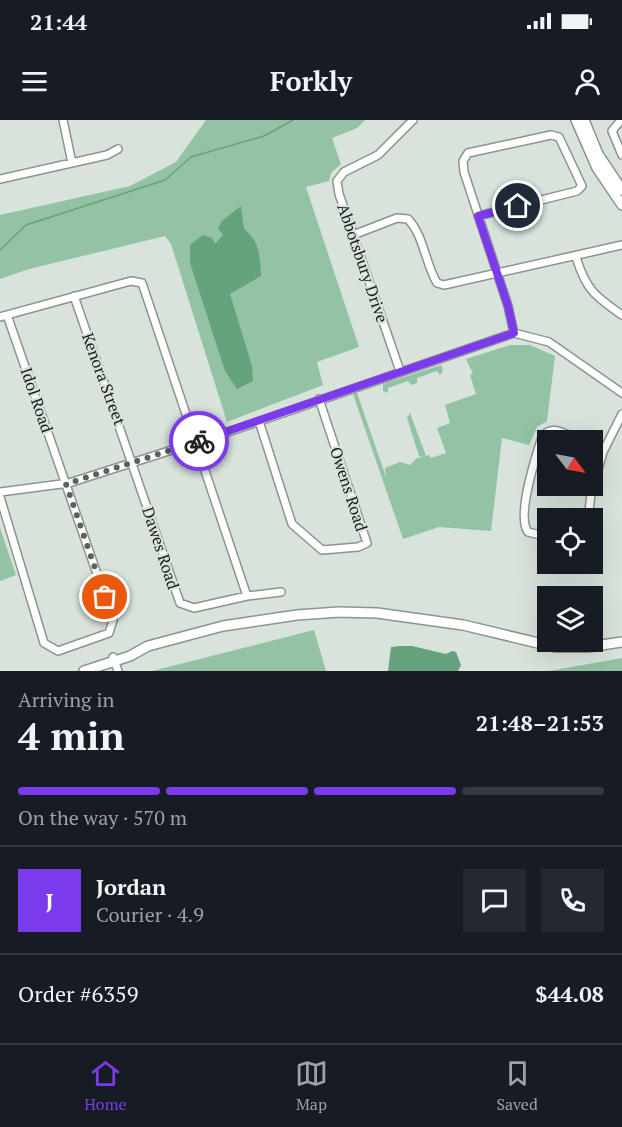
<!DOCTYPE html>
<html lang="en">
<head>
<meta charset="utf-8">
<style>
	:root { --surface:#171b24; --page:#242831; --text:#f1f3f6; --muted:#9ea1a6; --line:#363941; --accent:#7c3aed }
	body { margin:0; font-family:"PT Serif",serif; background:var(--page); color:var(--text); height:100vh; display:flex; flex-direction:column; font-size:22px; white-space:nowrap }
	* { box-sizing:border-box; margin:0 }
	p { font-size:20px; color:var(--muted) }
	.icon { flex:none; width:33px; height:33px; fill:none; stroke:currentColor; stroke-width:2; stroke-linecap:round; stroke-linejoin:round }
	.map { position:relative; height:551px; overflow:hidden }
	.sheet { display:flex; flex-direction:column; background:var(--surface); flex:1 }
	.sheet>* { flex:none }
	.needle { width:39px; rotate:122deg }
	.fabs { position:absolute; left:537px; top:310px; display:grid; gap:12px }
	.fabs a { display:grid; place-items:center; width:66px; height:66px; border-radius:0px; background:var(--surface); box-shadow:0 6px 24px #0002; font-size:30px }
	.pin { position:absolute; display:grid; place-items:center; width:51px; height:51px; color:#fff; margin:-26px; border:3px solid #fff; border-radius:50%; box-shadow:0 2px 6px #0007 }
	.courier { position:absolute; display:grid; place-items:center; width:60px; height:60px; margin:-30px; border:4px solid #7c3aed; border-radius:50%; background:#fff; color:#222; box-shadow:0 2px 8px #0007 }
	.headline em { font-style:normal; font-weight:700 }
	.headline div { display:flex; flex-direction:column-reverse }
	.headline { display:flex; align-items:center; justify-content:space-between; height:102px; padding:0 18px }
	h1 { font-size:39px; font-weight:700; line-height:45px }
	.bar { display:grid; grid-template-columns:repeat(4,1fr); gap:9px 6px; align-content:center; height:72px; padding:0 18px }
	.bar i { height:8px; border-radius:4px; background:var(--line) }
	.bar .on { background:var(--accent) }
	.bar p { grid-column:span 4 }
	.line { display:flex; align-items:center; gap:15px; padding:0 18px; border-top:2px solid var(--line) }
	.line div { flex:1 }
	.round { display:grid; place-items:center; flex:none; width:63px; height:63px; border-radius:0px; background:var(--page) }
	.status { display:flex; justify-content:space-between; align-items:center; height:42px; padding:0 30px; background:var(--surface); direction:ltr }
	.status svg { height:16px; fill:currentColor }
	header { display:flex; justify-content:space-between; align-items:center; height:78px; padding:0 18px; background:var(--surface); font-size:27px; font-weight:700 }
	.menu { display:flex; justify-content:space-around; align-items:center; height:84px; border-top:2px solid var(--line); background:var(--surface); font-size:16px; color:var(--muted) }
	.menu a { display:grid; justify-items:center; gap:3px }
	.menu .on { color:var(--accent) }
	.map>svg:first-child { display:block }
	.green { fill:#93c2a4 }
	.water { fill:#65a37d }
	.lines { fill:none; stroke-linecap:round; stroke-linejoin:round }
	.stream { stroke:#65a37d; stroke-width:1.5 }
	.minor-casing { stroke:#8b958e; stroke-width:10 }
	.secondary-casing { stroke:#8b958e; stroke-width:12 }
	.minor { stroke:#fff; stroke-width:7 }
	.secondary { stroke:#fff; stroke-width:9 }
	.done { stroke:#5b615d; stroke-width:6; stroke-dasharray:0 10.8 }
	.route { stroke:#7c3aed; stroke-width:8 }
	.labels { text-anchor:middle; stroke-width:4.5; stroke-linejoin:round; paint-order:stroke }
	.street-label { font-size:16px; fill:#181b19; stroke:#d8e3dc }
</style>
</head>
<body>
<div class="status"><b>21:44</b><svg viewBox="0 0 49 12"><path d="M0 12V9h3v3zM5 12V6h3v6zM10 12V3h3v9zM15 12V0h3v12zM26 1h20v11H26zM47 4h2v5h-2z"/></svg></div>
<header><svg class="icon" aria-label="menu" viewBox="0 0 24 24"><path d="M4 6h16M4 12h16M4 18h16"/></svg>Forkly<svg class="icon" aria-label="person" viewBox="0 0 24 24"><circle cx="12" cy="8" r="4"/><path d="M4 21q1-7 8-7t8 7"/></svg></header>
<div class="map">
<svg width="622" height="551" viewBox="0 0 622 551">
	<rect width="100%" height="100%" fill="#d8e3dc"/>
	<!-- green -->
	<path class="green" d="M206,0h159l-8,8 -25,10 9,26 -10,9 -2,8 -23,6 53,160 -42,15 6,23 -96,37 -56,-178 -6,-8 -136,33 -29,10v-64l130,-29 46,-24z
		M510,225h20l25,11 -8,65 -10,6 -8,18 -27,-7 -11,93 -52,-4 -36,12 -50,-145 4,-1 29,84 -1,-9 15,-6 10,3 7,-7 6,-1 -4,-1 -12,-38 3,-5 16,43 3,-1 2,3 15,-5 -9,-25 13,-5 -5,-18 31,-11 -6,-19 3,-1 -7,-15z
		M441,245l2,6 -3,4 -3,-4 -20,7v5l-6,2 -3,-4 -20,7v5l-5,-2v-7z
		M0,408l16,47 -16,6z
		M314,510l12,41h-174z
		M622,538v13h-73z"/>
	<!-- water -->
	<path class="water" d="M241,86l3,23c16,12 16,28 17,47l-31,18 22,72 1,15 -16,8 -12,-18 -35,-108v-18l13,-10 9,3 3,6 8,-9 -5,-7 4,-7z
		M399,526h13l34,8 6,-3 4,1 5,13 -3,6h-70l3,-24z"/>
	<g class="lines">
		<!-- stream -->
		<path class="stream" d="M0,130l26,-25 139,-45 26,-23 73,-21 29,-16"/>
		<defs>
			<path id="minor" d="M63,0l9,43
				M621,0l-9,11 10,24
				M0,59l107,-24 11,-6
				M478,96l99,-25 5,-5 -23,-49 -8,-2 -83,18 -5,8 1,11 44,134 6,27
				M353,115l44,-17 11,1c16,17 17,44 29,64l7,2 178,-40
				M576,137c10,33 19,39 46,58
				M74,176l106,307 14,5 53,-12 34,-4
				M0,197l131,-36 11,2 105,313
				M400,251l-61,-177 -2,-13 7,-9 34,-17 35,-35
				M259,301l33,103 30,26 36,-3 9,-4 -48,-144
				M603,332l19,-38
				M0,372l69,-9 162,-52 283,-98 35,9 73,51
				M0,377l44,146 14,8 51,-18 4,-13 -106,-305
				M588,399l3,-25 12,-42 -11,-5
				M548,417l-20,-5c-12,-16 8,-76 14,-95 10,-14 25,-2 38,4
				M113,537l5,14"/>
			<path id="secondary" d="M576,0l21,48 25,37
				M584,0l14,34 24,36
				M84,551l46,-15 18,-10 75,-20 74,-11 42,-3 38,1 86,12 92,22h33l34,-5"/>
		</defs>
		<!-- minor casing -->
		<use href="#minor" class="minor-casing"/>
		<!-- secondary casing -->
		<use href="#secondary" class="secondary-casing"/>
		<!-- minor -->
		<use href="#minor" class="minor"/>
		<!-- secondary -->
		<use href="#secondary" class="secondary"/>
	</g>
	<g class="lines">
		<!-- done -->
		<path class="done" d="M105,477l-39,-113 133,-43"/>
		<!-- route -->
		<path class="route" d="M199,321l315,-108 -6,-27 -30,-90 40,-10"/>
	</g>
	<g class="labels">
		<!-- street labels -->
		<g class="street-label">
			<text transform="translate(363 143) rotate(71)" y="6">Abbotsbury Drive</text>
			<text transform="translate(104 259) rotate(70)" y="6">Kenora Street</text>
			<text transform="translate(37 280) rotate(71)" y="6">Idol Road</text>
			<text transform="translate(349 369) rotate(72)" y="6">Owens Road</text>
			<text transform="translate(161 428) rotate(72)" y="6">Dawes Road</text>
		</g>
	</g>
</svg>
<div class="fabs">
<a><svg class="needle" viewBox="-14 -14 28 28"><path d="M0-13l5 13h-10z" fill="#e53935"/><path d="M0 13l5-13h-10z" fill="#9ea1a6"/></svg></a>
<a><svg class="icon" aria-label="locate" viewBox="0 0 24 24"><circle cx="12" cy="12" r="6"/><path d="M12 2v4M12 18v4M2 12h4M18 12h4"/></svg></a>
<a><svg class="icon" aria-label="layers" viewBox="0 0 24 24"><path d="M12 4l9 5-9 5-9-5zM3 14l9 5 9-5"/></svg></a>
</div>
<div class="pin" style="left:105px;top:477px;background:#ea580c"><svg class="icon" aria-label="bag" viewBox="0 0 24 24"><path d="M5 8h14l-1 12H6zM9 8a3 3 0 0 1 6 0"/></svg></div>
<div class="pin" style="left:518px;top:86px;background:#1f2937"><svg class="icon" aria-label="home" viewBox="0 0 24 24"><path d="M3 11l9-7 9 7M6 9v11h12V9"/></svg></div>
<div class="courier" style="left:199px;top:321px"><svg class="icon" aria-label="bike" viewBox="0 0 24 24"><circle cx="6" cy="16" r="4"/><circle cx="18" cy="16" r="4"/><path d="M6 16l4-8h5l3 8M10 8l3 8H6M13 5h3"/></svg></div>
</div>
<section class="sheet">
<div class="headline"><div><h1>4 min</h1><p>Arriving in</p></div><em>21:48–21:53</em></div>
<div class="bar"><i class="on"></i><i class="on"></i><i class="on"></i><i></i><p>On the way · 570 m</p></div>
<div class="line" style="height:108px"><b class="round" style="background:var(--accent);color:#fff">J</b><div><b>Jordan</b><p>Courier · 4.9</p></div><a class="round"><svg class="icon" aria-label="chat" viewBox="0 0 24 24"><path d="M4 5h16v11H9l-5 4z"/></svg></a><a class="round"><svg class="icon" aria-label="phone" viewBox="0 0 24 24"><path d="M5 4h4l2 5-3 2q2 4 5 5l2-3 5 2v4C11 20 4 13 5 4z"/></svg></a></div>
<div class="line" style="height:78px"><div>Order #6359</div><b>$44.08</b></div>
</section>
<nav class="menu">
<a class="on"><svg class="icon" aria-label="home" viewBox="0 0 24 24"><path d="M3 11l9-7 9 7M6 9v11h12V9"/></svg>Home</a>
<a><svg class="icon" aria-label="map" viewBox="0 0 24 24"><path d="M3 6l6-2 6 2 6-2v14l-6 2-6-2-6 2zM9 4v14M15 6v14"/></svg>Map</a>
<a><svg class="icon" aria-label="saved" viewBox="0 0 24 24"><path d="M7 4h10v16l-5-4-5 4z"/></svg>Saved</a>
</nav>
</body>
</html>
